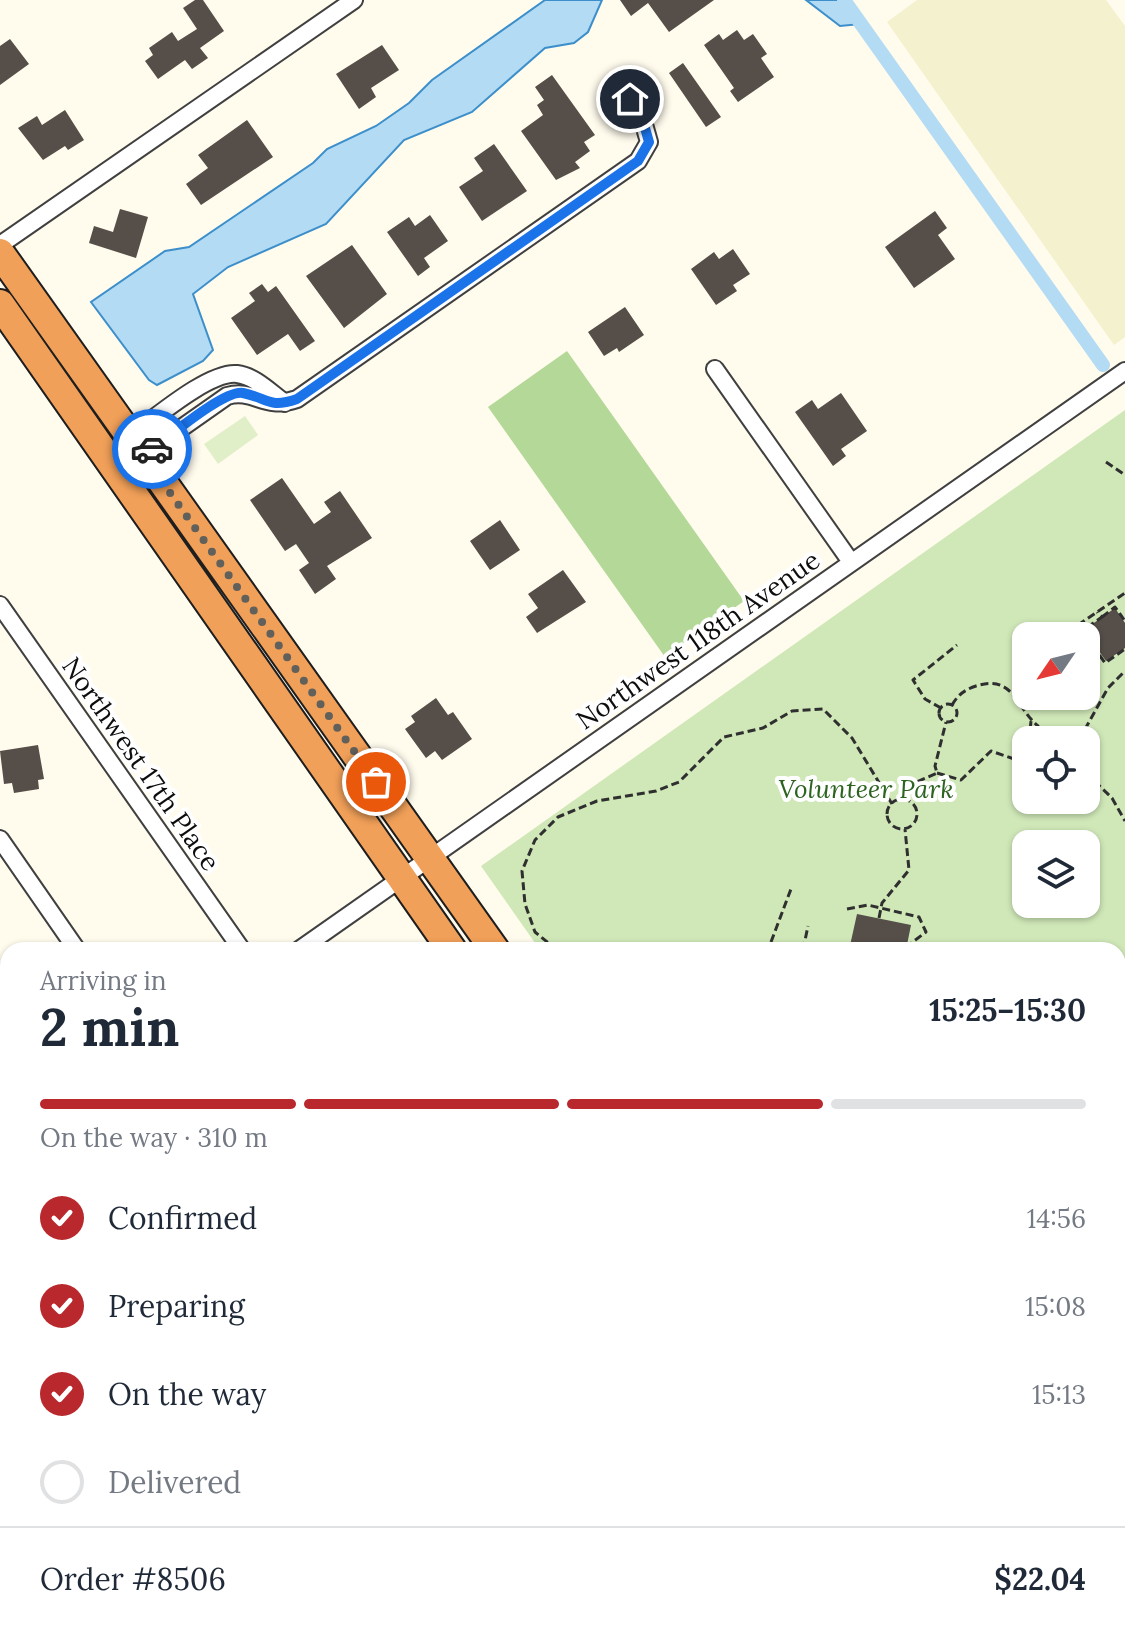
<!DOCTYPE html>
<html lang="en">
<head>
<meta charset="utf-8">
<style>
	:root { --surface:#fff; --page:#f6f6f7; --text:#1f2937; --muted:#747a83; --line:#e0e1e3; --accent:#b9282d }
	body { margin:0; font-family:Lora,serif; background:var(--page); color:var(--text); height:100vh; display:flex; flex-direction:column; font-size:30px; white-space:nowrap }
	* { box-sizing:border-box; margin:0 }
	p { font-size:26px; color:var(--muted) }
	.icon { flex:none; width:44px; height:44px; fill:none; stroke:currentColor; stroke-width:2; stroke-linecap:round; stroke-linejoin:round }
	.map { position:relative; flex:1; overflow:hidden }
	.sheet { position:absolute; left:0px; top:942px; width:1126px; height:704px; display:flex; flex-direction:column; background:var(--surface); border-radius:24px 24px 0 0; box-shadow:0 2px 6px #0004 }
	.sheet>* { flex:none }
	.needle { width:52px; rotate:235deg }
	.fabs { position:absolute; left:1012px; top:622px; display:grid; gap:16px }
	.fabs a { display:grid; place-items:center; width:88px; height:88px; border-radius:16px; background:var(--surface); box-shadow:0 2px 6px #0004; font-size:40px }
	.pin { position:absolute; display:grid; place-items:center; width:68px; height:68px; color:#fff; margin:-34px; border:4px solid #fff; border-radius:50%; box-shadow:0 2px 8px #0007 }
	.courier { position:absolute; display:grid; place-items:center; width:80px; height:80px; margin:-40px; border:6px solid #1a73e8; border-radius:50%; background:#fff; color:#222; box-shadow:0 2px 10px #0007 }
	.head em { font-style:normal; font-weight:800 }
	.head div { display:flex; flex-direction:column-reverse }
	.head { display:flex; align-items:center; justify-content:space-between; height:136px; padding:0 40px }
	h1 { font-size:52px; font-weight:800; line-height:60px }
	.bar { display:grid; grid-template-columns:repeat(4,1fr); gap:12px 8px; align-content:center; height:96px; padding:0 40px }
	.bar i { height:10px; border-radius:6px; background:var(--line) }
	.bar .selected { background:var(--accent) }
	.bar p { grid-column:span 4 }
	.line { display:flex; align-items:center; gap:20px; padding:0 40px; border-top:2px solid var(--line) }
	.line div { flex:1 }
	ol { padding:0 40px; list-style:none }
	li { display:flex; align-items:center; gap:24px; height:88px }
	li p { margin-inline-start:auto }
	li .icon { padding:8px; border-radius:50%; background:var(--accent); color:#fff; stroke-width:4 }
	li:last-child { color:var(--muted) }
	li i { width:44px; height:44px; border:4px solid var(--line); border-radius:50% }
	.map>svg:first-child { display:block }
	.farmland { fill:#f4f1ce }
	.green { fill:#d0e8b8; fill-rule:evenodd }
	.forest { fill:#b3d897 }
	.pitch { fill:#e1efc9 }
	.water { fill:#b3dbf4; stroke:#3c8fca; stroke-width:2 }
	.lines { fill:none; stroke-linecap:round; stroke-linejoin:round }
	.canal { stroke:#b3dbf4; stroke-width:14 }
	.building { fill:#554e49 }
	.lane-casing { stroke:#404040; stroke-width:12 }
	.street-casing { stroke:#404040; stroke-width:20 }
	.highway-casing { stroke:#1e1e1e; stroke-width:32 }
	.path { stroke:#2f2f2f; stroke-width:3; stroke-dasharray:8 4; stroke-linecap:butt }
	.lane { stroke:#fff; stroke-width:8 }
	.street { stroke:#fff; stroke-width:16 }
	.highway { stroke:#f1a059; stroke-width:28 }
	.done { stroke:#62605b; stroke-width:8; stroke-dasharray:0 14.4 }
	.route { stroke:#1a73e8; stroke-width:10 }
	.labels { text-anchor:middle; stroke-width:8; stroke-linejoin:round; paint-order:stroke }
	.street-label { font-size:26px; fill:#0d0d0d; stroke:#fff }
	.park-label { font-size:26px; font-style:italic; fill:#2c631f; stroke:#fff }
</style>
</head>
<body>
<div class="map">
<svg width="1125" height="1646" viewBox="0 0 1125 1646">
	<rect width="100%" height="100%" fill="#fffbed"/>
	<!-- farmland -->
	<path class="farmland" d="M917,0h189l19,26v311l-11,8 -227,-323z"/>
	<!-- green -->
	<path class="green" d="M1125,410v988l-7,5v-453h-578l-59,-84zM1026,636h60v60h-60zM1026,740h60v60h-60zM1026,844h60v60h-60z"/>
	<!-- forest -->
	<path class="forest" d="M567,351l177,250 -79,56 -177,-250z"/>
	<!-- pitch -->
	<path class="pitch" d="M245,416l13,19 -40,29 -14,-20z"/>
	<!-- water -->
	<path class="water" d="M545,0h57l-14,32 -14,11 -29,5 -73,64 -68,28 -78,84 -98,43 -35,27 20,56 -10,11 -46,24 -8,-5 -58,-78 74,-51 24,-4 124,-84 14,-14 49,-23 33,-23 23,-23z
		M806,0h38l17,24 -21,2z"/>
	<g class="lines">
		<!-- canal -->
		<path class="canal" d="M844,0l259,365"/>
	</g>
	<!-- building -->
	<path class="building" d="M195,0h8l21,31 -24,17 8,10 -16,11 -7,-9 -27,19 -13,-18 8,-6 -4,-7 23,-16 6,9 19,-12 -14,-21z
		M620,0h94l-45,32 -21,-29 -17,13z
		M737,30l7,10 9,-6 14,20 -6,4 13,19 -36,25 -8,-11 4,-3 -30,-43 15,-11 4,6z
		M10,39l19,25 -29,21v-39z
		M382,45l17,25 -28,18 5,9 -17,12 -23,-35z
		M683,63l38,54 -15,10 -37,-54z
		M552,75l43,60 -11,7 6,9 -15,11 5,6 -24,12 -35,-49 22,-16 -6,-10 7,-5 -9,-13z
		M65,110l19,30 -16,10 -3,-4 -22,14 -25,-32 19,-12 5,9z
		M247,120l26,37 -72,48 -15,-21 22,-16 -10,-13z
		M494,144l33,47 -45,30 -23,-34 24,-16 -9,-13z
		M120,209l28,8 -12,41 -47,-15 5,-17 19,6z
		M935,211l12,17 -9,7 17,24 -41,29 -29,-41z
		M430,215l18,26 -24,17 6,9 -12,9 -31,-44 22,-15 6,9z
		M352,245l35,49 -43,34 -38,-52z
		M733,249l17,25 -17,11 4,6 -21,14 -25,-36 23,-17 5,7z
		M262,284l6,8 8,-6 39,55 -15,10 -12,-17 -31,21 -26,-37 24,-17 -6,-8z
		M625,307l19,28 -25,17 -2,-4 -13,8 -16,-24z
		M841,393l26,38 -26,18 5,7 -13,10 -38,-54 17,-12 6,9z
		M282,478l32,46 17,-12 -7,-10 16,-11 32,47 -45,28 9,13 -21,15 -16,-24 10,-7 -13,-19 -11,7 -35,-51z
		M500,520l20,30 -30,20 -20,-29z
		M563,570l23,32 -49,31 -11,-16 12,-9 -10,-14z
		M1115,608l10,15v25l-19,13 -22,-31z
		M436,698l12,17 5,-3 19,27 -30,21 -7,-9 -9,7 -21,-29 10,-7 -4,-6z
		M38,745l6,34 -6,1 1,9 -25,4 -2,-10 -8,1 -4,-33z
		M857,914l54,11 -5,25h-57z"/>
	<g class="lines">
		<defs>
			<path id="lane" d="M1118,1482l7,-5
				M1118,1496l7,10
				M464,1638l6,8
				M635,1638l6,8"/>
			<path id="street" d="M0,245l354,-245
				M715,369l136,193
				M130,436c24,-17 79,-65 107,-62 18,2 34,19 48,29
				M143,455l84,-59c28,-8 36,15 70,3l341,-238 11,-19 -8,-28 -21,-30
				M0,605l242,345
				M0,839l77,111
				M299,950l826,-579
				M0,1157l8,-5
				M0,1217l8,11
				M0,1591l8,11
				M33,1638l6,8
				M293,1638l6,8"/>
			<path id="highway" d="M0,253l495,697
				M0,304l452,646
				M934,1638l6,8
				M976,1638l6,8"/>
		</defs>
		<!-- lane casing -->
		<use href="#lane" class="lane-casing"/>
		<!-- street casing -->
		<use href="#street" class="street-casing"/>
		<!-- highway casing -->
		<use href="#highway" class="highway-casing"/>
		<!-- path -->
		<path class="path" d="M1106,462l19,13
			M1102,617l13,-10 10,14
			M1078,625l47,-32
			M1086,635l-4,-4 20,-14 -5,-5
			M1086,636l19,27 20,-14
			M1086,668l16,-13
			M1023,704l6,-4 17,3 6,-7
			M939 713a9 9 0 1 1 18 0a9 9 0 1 1-18 0Z
			M952,705c6,-10 12,-15 24,-19 38,-12 40,22 62,40l-5,14
			M941,708l-16,-9 -12,-19 44,-35
			M1031,721l-1,10 5,6
			M1079,740l29,-52 17,-17
			M937,773l24,7 30,-29 29,10 6,-3
			M1086,773l26,25 13,23
			M902,799l10,-15 25,-11 -2,-7 11,-44
			M887 814a15 15 0 1 1 30 0a15 15 0 1 1-30 0Z
			M847,909l21,-4 51,12 7,15 -16,12 1,6
			M879,918l3,-15 27,-33 -4,-41
			M771,942l20,-53
			M755,944l9,3
			M557,950l-22,-18 -10,-28 -3,-33 13,-31 23,-23 39,-16 59,-10 23,-9 45,-45 39,-9 29,-17 31,-2 29,29 40,66
			M764,950l8,-8 6,8
			M803,950l5,-24
			M1118,1053l7,-1
			M1118,1275l5,-7
			M1118,1358l7,-2"/>
		<!-- lane -->
		<use href="#lane" class="lane"/>
		<!-- street -->
		<use href="#street" class="street"/>
		<!-- highway -->
		<use href="#highway" class="highway"/>
	</g>
	<g class="lines">
		<!-- done -->
		<path class="done" d="M152,449l-9,6 233,327"/>
		<!-- route -->
		<path class="route" d="M152,449c17,-12 73,-60 91,-56 25,5 25,16 54,6l341,-238 11,-19 -8,-28 -11,-15"/>
	</g>
	<g class="labels">
		<!-- street labels -->
		<g class="street-label">
			<text transform="translate(698 640) rotate(-35)" y="9">Northwest 118th Avenue</text>
			<text transform="translate(141 764) rotate(55)" y="9">Northwest 17th Place</text>
		</g>
		<!-- park labels -->
		<g class="park-label">
			<text x="866" y="798">Volunteer Park</text>
		</g>
	</g>
</svg>
<div class="fabs">
<a><svg class="needle" viewBox="-14 -14 28 28"><path d="M0-13l5 13h-10z" fill="#e53935"/><path d="M0 13l5-13h-10z" fill="#747a83"/></svg></a>
<a><svg class="icon" aria-label="locate" viewBox="0 0 24 24"><circle cx="12" cy="12" r="6"/><path d="M12 2v4M12 18v4M2 12h4M18 12h4"/></svg></a>
<a><svg class="icon" aria-label="layers" viewBox="0 0 24 24"><path d="M12 4l9 5-9 5-9-5zM3 14l9 5 9-5"/></svg></a>
</div>
<div class="pin" style="left:376px;top:782px;background:#ea580c"><svg class="icon" aria-label="bag" viewBox="0 0 24 24"><path d="M5 8h14l-1 12H6zM9 8a3 3 0 0 1 6 0"/></svg></div>
<div class="pin" style="left:630px;top:99px;background:#1f2937"><svg class="icon" aria-label="home" viewBox="0 0 24 24"><path d="M3 11l9-7 9 7M6 9v11h12V9"/></svg></div>
<div class="courier" style="left:152px;top:449px"><svg class="icon" aria-label="car" viewBox="0 0 24 24"><path d="M5 17H2v-5l4-1 3-4h7l3 4 3 1v5h-3M9 17h6M6 11h13"/><circle cx="7" cy="17" r="2"/><circle cx="17" cy="17" r="2"/></svg></div>
<section class="sheet">
<div class="head"><div><h1>2 min</h1><p>Arriving in</p></div><em>15:25–15:30</em></div>
<div class="bar"><i class="selected"></i><i class="selected"></i><i class="selected"></i><i></i><p>On the way · 310 m</p></div>
<ol>
<li><svg class="icon" aria-label="check" viewBox="0 0 24 24"><path d="M5 12l5 5 9-10"/></svg>Confirmed<p>14:56</p></li>
<li><svg class="icon" aria-label="check" viewBox="0 0 24 24"><path d="M5 12l5 5 9-10"/></svg>Preparing<p>15:08</p></li>
<li><svg class="icon" aria-label="check" viewBox="0 0 24 24"><path d="M5 12l5 5 9-10"/></svg>On the way<p>15:13</p></li>
<li><i></i>Delivered</li>
</ol>
<div class="line" style="height:104px"><div>Order #8506</div><b>$22.04</b></div>
</section>
</div>
</body>
</html>
